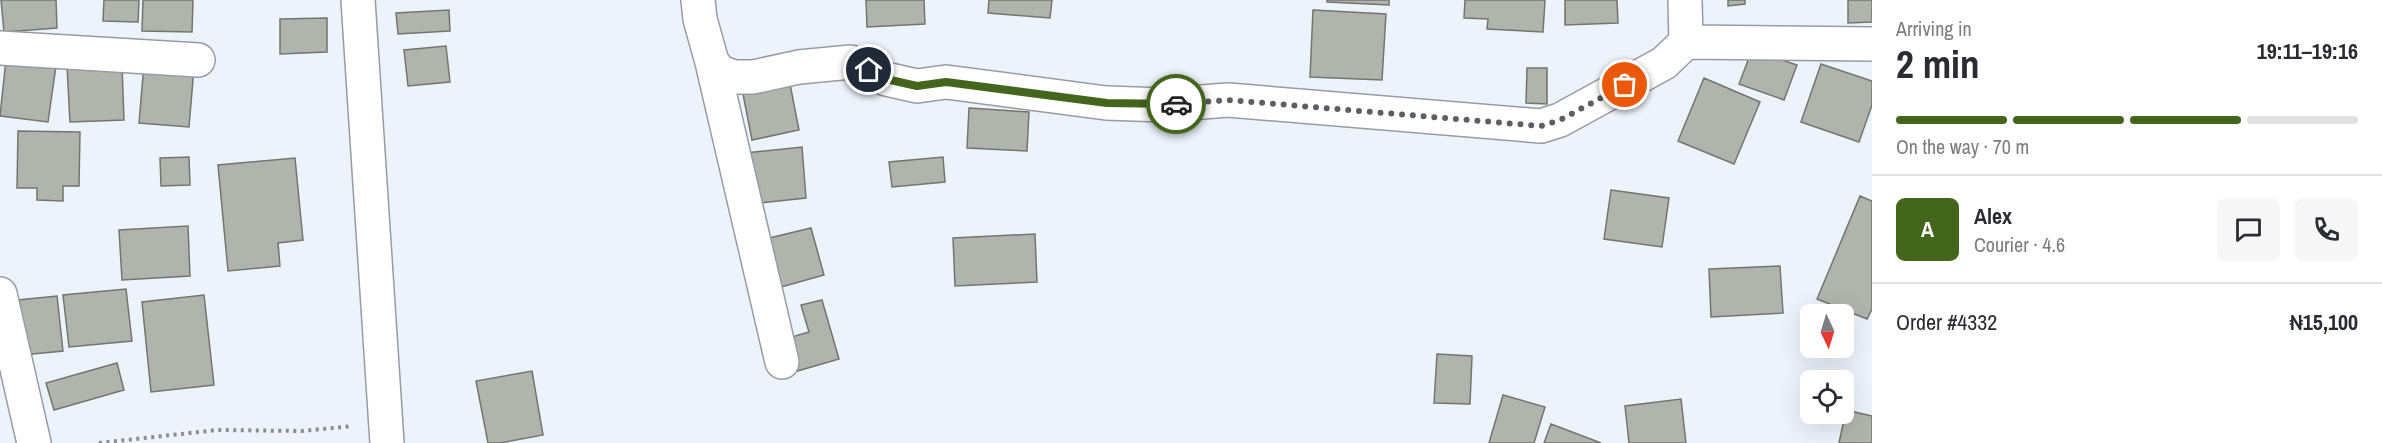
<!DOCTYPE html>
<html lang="en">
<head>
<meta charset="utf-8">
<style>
	:root { --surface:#fff; --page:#f7f7f7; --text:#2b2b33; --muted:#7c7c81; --line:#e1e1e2; --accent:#44651c }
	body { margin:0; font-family:"Archivo Narrow",sans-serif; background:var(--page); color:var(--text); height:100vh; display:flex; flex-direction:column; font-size:22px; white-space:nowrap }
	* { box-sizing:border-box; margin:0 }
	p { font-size:20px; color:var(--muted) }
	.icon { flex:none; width:33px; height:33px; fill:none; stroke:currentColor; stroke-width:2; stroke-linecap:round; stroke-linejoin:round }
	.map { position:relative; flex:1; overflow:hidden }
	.drawer { display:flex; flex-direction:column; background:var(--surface); width:510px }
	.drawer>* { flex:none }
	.needle { width:39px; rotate:176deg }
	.controls { position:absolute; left:1800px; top:304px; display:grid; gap:12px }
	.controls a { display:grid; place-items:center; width:54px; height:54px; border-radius:9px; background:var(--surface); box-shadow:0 6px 24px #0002; font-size:30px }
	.pin { position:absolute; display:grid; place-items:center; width:51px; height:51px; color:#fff; margin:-26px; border:3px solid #fff; border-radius:50%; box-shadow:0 2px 6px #0007 }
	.courier { position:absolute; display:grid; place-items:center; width:60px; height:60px; margin:-30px; border:4px solid #44651c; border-radius:50%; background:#fff; color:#222; box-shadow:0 2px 8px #0007 }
	.overview em { font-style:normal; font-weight:700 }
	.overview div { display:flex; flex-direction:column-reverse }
	.overview { display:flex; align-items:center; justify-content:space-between; height:102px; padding:0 24px }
	h1 { font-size:39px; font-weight:700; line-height:45px }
	.bar { display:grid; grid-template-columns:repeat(4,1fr); gap:9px 6px; align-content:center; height:72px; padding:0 24px }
	.bar i { height:8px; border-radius:4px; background:var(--line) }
	.bar .on { background:var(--accent) }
	.bar p { grid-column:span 4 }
	.line { display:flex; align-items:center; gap:15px; padding:0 24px; border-top:2px solid var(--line) }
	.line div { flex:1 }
	.round { display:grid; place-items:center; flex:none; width:63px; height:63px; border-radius:9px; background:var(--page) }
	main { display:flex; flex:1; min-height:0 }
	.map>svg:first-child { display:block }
	.building { fill:#afb4ac; stroke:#72766e; stroke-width:1.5 }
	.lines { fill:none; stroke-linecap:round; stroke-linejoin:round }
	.minor-casing { stroke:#979ca4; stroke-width:36 }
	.path { stroke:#8a8e93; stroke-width:4; stroke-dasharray:3 4.5; stroke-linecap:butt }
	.minor { stroke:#fff; stroke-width:33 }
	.done { stroke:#5c5f64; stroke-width:6; stroke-dasharray:0 10.8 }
	.route { stroke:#44651c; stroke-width:8 }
</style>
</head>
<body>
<main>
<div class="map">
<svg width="1872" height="443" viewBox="0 0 1872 443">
	<rect width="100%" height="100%" fill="#edf3fb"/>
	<!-- building -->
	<path class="building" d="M1,0h55l1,28 -53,4z
		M104,0h35l-1,22 -35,-1z
		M143,0h50l-1,32 -50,-1z
		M866,0h58l1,24 -58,3z
		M989,0h63l-2,18 -62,-5z
		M1327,0h62v5l-62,-3z
		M1465,0h80l-2,32 -56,-3 1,-10 -24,-1z
		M1565,0h52l1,23 -53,2z
		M1728,0h17v4l-17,2z
		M1848,0h24v22l-24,1z
		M449,10l1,21 -52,3 -2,-21z
		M1313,10l73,4 -4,66 -72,-3z
		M327,18v34l-47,2v-35z
		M446,46l4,36 -42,4 -4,-36z
		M1752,50l45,15 -13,35 -45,-16z
		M6,60l50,6 -8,56 -48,-6z
		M144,64l50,4 -5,59 -50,-4z
		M1821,64l51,17v24l-13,37 -58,-20z
		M122,65l2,55 -54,2 -3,-55z
		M1527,68h20v36l-21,-1z
		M1704,78l56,24 -26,62 -56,-23z
		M789,79l10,51 -47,10 -10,-51z
		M969,108l60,4 -2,39 -60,-3z
		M18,131l62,1 -1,54h-16v15l-26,-1v-12h-20z
		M802,147l4,51 -57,6 -4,-51z
		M189,157l1,28 -29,1 -1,-28z
		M943,157l2,25 -53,5 -3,-25z
		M295,158l8,82 -25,3 2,23 -52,5 -10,-106z
		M1611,190l58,8 -7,49 -58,-8z
		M1860,196l12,5v108l-5,10 -50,-20z
		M188,226l2,50 -68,4 -3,-50z
		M811,228l13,47 -50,14 -13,-49z
		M1035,234l2,48 -82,4 -2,-48z
		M1780,266l3,47 -72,4 -2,-48z
		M126,289l6,52 -63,6 -6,-52z
		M204,295l10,90 -63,7 -9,-90z
		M57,296l6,55 -40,4 -5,-55z
		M822,300l17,59 -45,13 -9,-33 24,-7 -8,-27z
		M1437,354l35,2 -2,48 -36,-1z
		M117,363l7,27 -70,20 -8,-27z
		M532,371l11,64 -43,8h-12l-12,-62z
		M1503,395l42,12 -11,36h-45z
		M1681,399l5,44h-57l-4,-37z
		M1846,410l26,6v27h-33z
		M1551,424l50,19h-57z"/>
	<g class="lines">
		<defs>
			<path id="minor" d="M358,0l29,443
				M698,0l2,19 12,43 8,10 14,5h19l46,-10 52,-5 35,17 31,7 29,-4 160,21 58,2 64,-5 313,26 19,-6 104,-57 22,-21 -1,-42
				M1686,42l186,2
				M0,48l198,12
				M712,62l70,300
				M0,294l34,149"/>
		</defs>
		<!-- minor casing -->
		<use href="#minor" class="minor-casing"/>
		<!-- path -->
		<path class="path" d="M99,443l118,-13 85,1 51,-5"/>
		<!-- minor -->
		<use href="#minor" class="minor"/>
	</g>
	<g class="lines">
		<!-- done -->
		<path class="done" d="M1176,104l52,-4 313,26 19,-6 65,-35"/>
		<!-- route -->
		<path class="route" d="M869,70l17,9 31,7 29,-4 161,21 69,1"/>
	</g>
</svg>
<div class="controls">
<a><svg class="needle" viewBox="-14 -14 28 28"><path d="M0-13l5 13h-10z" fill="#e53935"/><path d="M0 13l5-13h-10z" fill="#7c7c81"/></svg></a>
<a><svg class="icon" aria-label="locate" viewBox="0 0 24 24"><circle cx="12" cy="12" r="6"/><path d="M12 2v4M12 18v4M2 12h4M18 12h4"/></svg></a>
</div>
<div class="pin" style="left:1625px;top:85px;background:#ea580c"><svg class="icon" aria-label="bag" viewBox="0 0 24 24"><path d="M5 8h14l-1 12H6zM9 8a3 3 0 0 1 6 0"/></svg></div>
<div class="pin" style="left:869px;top:70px;background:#1f2937"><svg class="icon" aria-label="home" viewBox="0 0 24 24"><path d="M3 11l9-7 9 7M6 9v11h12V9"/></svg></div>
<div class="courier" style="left:1176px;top:104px"><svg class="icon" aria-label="car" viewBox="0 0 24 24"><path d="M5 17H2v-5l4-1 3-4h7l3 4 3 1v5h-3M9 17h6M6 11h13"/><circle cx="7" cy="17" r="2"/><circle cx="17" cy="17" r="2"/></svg></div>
</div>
<section class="drawer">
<div class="overview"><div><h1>2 min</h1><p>Arriving in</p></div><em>19:11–19:16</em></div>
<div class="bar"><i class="on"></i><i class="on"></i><i class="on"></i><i></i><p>On the way · 70 m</p></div>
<div class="line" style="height:108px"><b class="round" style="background:var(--accent);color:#fff">A</b><div><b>Alex</b><p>Courier · 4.6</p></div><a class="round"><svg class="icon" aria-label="chat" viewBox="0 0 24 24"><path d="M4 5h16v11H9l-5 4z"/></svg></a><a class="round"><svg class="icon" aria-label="phone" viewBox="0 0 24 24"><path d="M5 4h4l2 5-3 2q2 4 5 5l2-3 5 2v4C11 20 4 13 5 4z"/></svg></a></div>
<div class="line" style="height:78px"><div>Order #4332</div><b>₦15,100</b></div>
</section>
</main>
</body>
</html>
